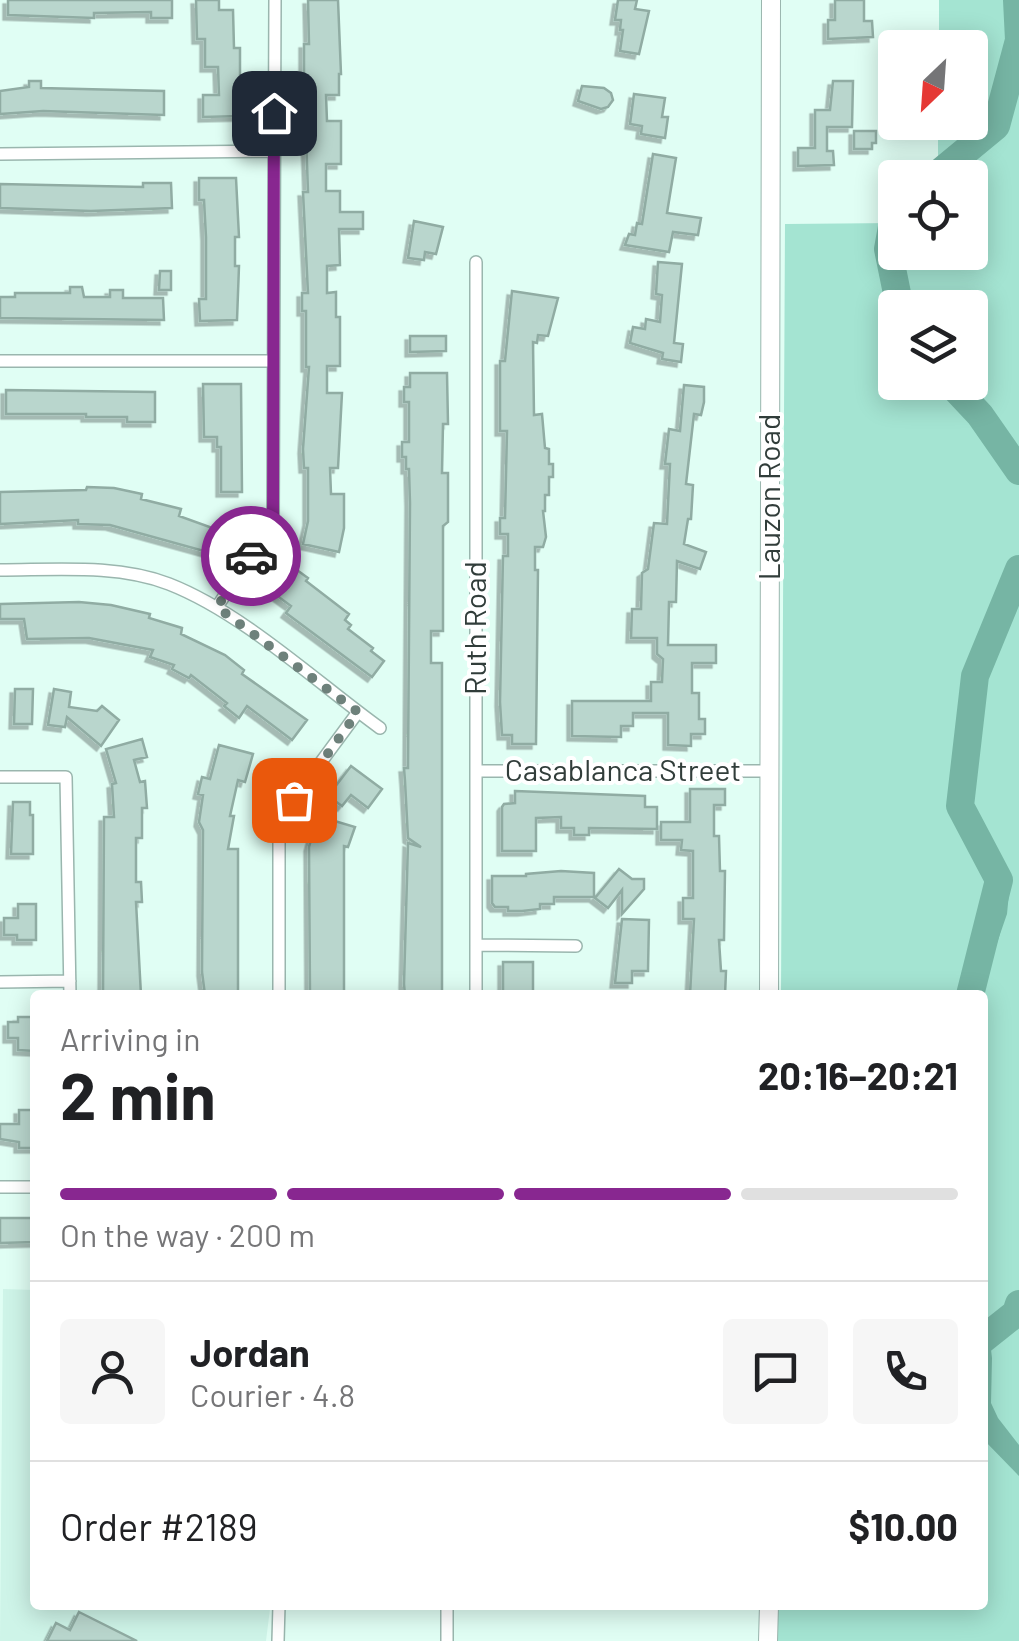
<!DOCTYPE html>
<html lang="en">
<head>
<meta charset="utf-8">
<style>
	:root { --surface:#fff; --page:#f6f6f6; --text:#202124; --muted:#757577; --line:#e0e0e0; --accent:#882790 }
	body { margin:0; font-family:Barlow,sans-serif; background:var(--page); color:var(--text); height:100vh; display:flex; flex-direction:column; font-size:38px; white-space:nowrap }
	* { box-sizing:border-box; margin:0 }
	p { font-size:32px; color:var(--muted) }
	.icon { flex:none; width:55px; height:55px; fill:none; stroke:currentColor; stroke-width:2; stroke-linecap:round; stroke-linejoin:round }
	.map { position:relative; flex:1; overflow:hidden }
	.drawer { position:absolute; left:30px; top:990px; width:958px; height:620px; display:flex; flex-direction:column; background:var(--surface); border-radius:10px; box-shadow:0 5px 25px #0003 }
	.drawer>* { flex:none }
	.needle { width:65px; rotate:205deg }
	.buttons { position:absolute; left:878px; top:30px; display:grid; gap:20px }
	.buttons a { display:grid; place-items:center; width:110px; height:110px; border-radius:10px; background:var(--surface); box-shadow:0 5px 25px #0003; font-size:50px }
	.pin { position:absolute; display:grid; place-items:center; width:85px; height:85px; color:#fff; margin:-42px; border-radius:20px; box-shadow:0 5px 15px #0006 }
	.courier { position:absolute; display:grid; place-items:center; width:100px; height:100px; margin:-50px; border:8px solid #882790; border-radius:50%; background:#fff; color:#222; box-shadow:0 2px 12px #0007 }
	.overview em { font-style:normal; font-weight:700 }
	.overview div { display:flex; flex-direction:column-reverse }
	.overview { display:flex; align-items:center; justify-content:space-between; height:170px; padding:0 30px }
	h1 { font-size:65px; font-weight:700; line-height:75px }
	.bar { display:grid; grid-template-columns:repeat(4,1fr); gap:15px 10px; align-content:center; height:120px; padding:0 30px }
	.bar i { height:12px; border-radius:8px; background:var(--line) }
	.bar .active { background:var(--accent) }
	.bar p { grid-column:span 4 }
	.line { display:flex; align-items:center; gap:25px; padding:0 30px; border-top:2px solid var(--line) }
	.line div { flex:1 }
	.round { display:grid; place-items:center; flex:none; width:105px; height:105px; border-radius:10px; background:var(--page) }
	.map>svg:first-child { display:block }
	.built { fill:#cef4e8 }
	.green { fill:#a4e4d2; fill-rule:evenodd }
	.water { fill:#76b5a4 }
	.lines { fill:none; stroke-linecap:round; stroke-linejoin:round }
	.river { stroke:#76b5a4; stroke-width:28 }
	.building { fill:#b9d6cd; stroke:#90aca3; stroke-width:2.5; filter:url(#shadow) }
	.street-casing { stroke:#9ab6ae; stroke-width:14 }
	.secondary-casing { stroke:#9ab6ae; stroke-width:20 }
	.street { stroke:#fff; stroke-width:11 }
	.secondary { stroke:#fff; stroke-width:18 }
	.done { stroke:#6e817b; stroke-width:10; stroke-dasharray:0 18 }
	.route { stroke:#882790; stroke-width:12 }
	.labels { text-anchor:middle; stroke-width:8; stroke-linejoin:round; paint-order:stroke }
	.street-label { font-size:30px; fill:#313d3a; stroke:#fff }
</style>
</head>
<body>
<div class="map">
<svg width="1019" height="1641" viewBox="0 0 1019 1641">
	<defs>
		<filter id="shadow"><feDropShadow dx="-4.5" dy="4.5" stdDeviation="0" flood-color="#0004"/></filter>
	</defs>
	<rect width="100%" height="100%" fill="#e0fef4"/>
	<!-- built -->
	<path class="built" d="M3,1289l32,1v315l235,4 -4,32h-266z"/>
	<!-- green -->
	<path class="green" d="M939,0h80v1641h-242v-36h205v-610h-201l4,-771 110,-1v29h75v-74l-32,-1v-54l32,-1v-74l-31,-1zM895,308h75v74h-75z"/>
	<!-- water -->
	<path class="water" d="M988,892l21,1 -2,21 -28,81h-19z
		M983,1150l3,41 -1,108 7,59 -1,45 7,15 21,27v31l-36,-37z"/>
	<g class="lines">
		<!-- river -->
		<path class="river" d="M933,178l63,-52 23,-86 -2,-40
			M895,210l-7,39 12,59
			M949,382l31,33 39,56
			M970,995l29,-115 -39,-74 15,-130 44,-107
			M982,1340l34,-27 3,-9"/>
	</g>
	<!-- building -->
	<path class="building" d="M8,0h164v18h-21v-6l-57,1v5l-86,-3z
		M196,0h23v10h14l1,38h6v68l-37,1v-22h16l-1,-28h-13v-28h-8z
		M308,0h30l3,74h-2v21h-13l1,26h14v43h-15v27h14v21h23v17h-24l1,36 -13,1v27l9,-1v25h4v49h-13v27h15l-4,75h-8l1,26h13v34l-5,24 -36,-8 5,-23v-53h-4l-1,-19 6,-82h-3v-56h-4v-18h6l-5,-101h5l-4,-114v-34h5z
		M618,0h19l-2,9 14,2 -10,43 -19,-3 3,-21h-3l1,-10h-6z
		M835,0h29v21h8l1,16 -45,2v-19h7z
		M29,81h12v7l123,3v24l-121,-4 -43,3v-23l29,-4z
		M833,81h20l-1,46h-25v24h6l1,14 -36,1v-18h17v-38h15z
		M582,86l22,2 7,5 2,7 -5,7 -7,2 -23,-8z
		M634,94l31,4 -3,19h6l-3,21 -24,-4 1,-8 -12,-2z
		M854,131h22v12h-4v6h-18z
		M653,154l23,4 -9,55 34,5 -3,17 -25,-3 -4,20 -44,-7 4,-11 6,1 2,-12 5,1z
		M199,178h37l3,59h-4v29h4l-2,54 -37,1 -1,-22h7v-62l-2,-37h-5z
		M143,183h28l1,25 -81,3 -91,-3v-24l143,3z
		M414,221l29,6 -7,27 -11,-2 -1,8 -16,-2z
		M658,262l24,2 -8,79 9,1 -2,18 -19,-3 1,-6 -33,-10 3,-16 12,2 1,-10 14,3 2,-27 -6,-1z
		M160,271h11v19h-12z
		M70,287h12l2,10h26v-7h13v8h40l1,22 -164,-2v-21h15v-4h55z
		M512,291l46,7 -10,38 -10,-1 -1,8 -4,-1 1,73 8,-1 3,34 4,1v15h4v13h-4v18h-4v16h-2l3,26 -3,10h-8v23h3l-2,174h-24v-9h-10l-2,-33 3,-146h5v-22h-8v-16h5l2,-87h-7v-70h5z
		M410,336h36v15l-36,1z
		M410,373h37l1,51h-5l-1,49h6v49l-5,4v105h-12v32h11v332h-37l-1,-11 4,-141 13,4 -13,-9 -3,-57 -1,-13h4l2,-265 -1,-34h-3v-12h-4v-15h7v-40h-5v-15h6z
		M203,384h38l1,108h-21v-45h-4v-10h-13z
		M684,385l20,2v15l-3,13 -7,-1 -8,70 7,1 -2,34h-3l-4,25 22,8 -6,17 -23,-8 -1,41h-7l-1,43h48v18h-24v30h7v26h6v15h-14v12l-23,-1v-32h-35v13h-12v11l-49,-1v-35h79v-19h11l1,-23 -6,-5v-16h-26l1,-29h9l1,-36 6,-4 6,-46 13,1 3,-60h-5l4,-35 11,2z
		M6,390l149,2v30h-28v-5h-41v-3h-80z
		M87,487l27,1 28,6 -1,5 40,10 -2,7 39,14 -7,23 -101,-28 -32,-1v-4l-78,4v-32l86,-2z
		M290,565l18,13 -2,3 43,33 -4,6 6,5 -3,4 25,19 -2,3 13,10 -12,16 -86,-64 5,-7 -30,-22 13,-18 11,7z
		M79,602l32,3 39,9 -1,4 33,10 -1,6 44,21 19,15 -2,4 65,46 -15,20 -45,-34 -8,12 -15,-12 3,-3 -36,-28 -2,3 -17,-9 2,-4 -24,-8 3,-7 -64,-12 -62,1 -3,-20h-24v-15z
		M15,689h18l-1,35h-18z
		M54,689l17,3 -2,15 28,4 5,-5 17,14 -18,26 -34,-29 -2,10 -17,-2z
		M142,739l5,18 -13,3 6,22 5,-1 2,27h-5v30h-6v44h5l1,20h-6l5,93h-38l1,-178h10l-2,-33 4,-1 -10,-34z
		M219,745l34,9 -8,28 -7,-2 -8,36h4l-6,33h10v146h-33l-3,-23 1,-142 -4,-8 4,-27 -5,-1 4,-17 8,2z
		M351,766l31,23 -14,19 -17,-13 -9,11 -14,-10z
		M690,789h35v16h-11v31h5l1,35h5l-1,69h-5l2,31h5l-1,24h-35l4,-76h-11v-21h10v-47l-12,-1 1,-10h-21v-18h29z
		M515,791l130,5v11h12v22l-68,-1v7h-15v-7h-13v-11l-25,1v33h-34v-44l2,-3 11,-1z
		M13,802h17v13h3v39h-22z
		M318,816l37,11 -7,20 -4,-1v149h-34l-1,-148z
		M619,869l13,10h12v10l-22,25v-24l-14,18 -13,-10z
		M561,871l33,2v24h-40v7h-14v5l-18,2h-14v-4h-13l-3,-4v-27h34v-2z
		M18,904h18v36h-19v-5h-13v-17h14z
		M622,919l27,1 -1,51h-16v12h-17z
		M503,962h30v33h-30z
		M18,1017h17v34l-17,-1v-12h-10v-16h10z
		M19,1110h16v38h-16v-6l-19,-3v-15h19z
		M0,1218h35v24l-35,1z
		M79,1612l58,29h-90l9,-18 14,7z"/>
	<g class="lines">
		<defs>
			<path id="street" d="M0,154l274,-3
				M476,262v733
				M0,361h273
				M0,570c55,0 117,-6 169,14 74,29 146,97 211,144
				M217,607l56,-85 2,-522
				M476,771h294
				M0,777h66l4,218
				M476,945l100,1
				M0,982l70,-1
				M279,995v-160l14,-35 65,-88
				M0,1187h35
				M447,1605v36
				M278,1641l1,-36"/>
			<path id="secondary" d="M769,995l2,-995
				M768,1641l1,-36"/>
		</defs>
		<!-- street casing -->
		<use href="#street" class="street-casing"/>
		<!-- secondary casing -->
		<use href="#secondary" class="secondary-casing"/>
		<!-- street -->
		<use href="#street" class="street"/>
		<!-- secondary -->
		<use href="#secondary" class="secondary"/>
	</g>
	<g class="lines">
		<!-- done -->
		<path class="done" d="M251,556l-34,51 141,105 -64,88"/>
		<!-- route -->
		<path class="route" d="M251,556l22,-34 1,-409"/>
	</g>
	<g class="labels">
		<!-- street labels -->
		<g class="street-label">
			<text transform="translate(770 497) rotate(-90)" y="10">Lauzon Road</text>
			<text transform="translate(476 628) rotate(-90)" y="10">Ruth Road</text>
			<text x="623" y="781">Casablanca Street</text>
		</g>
	</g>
</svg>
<div class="buttons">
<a><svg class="needle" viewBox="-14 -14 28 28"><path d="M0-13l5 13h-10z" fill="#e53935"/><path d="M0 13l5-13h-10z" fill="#757577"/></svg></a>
<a><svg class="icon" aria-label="locate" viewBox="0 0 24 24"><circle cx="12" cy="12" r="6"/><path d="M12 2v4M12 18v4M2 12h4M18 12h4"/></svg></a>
<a><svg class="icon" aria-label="layers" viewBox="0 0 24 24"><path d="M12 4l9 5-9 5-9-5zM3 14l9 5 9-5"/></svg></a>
</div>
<div class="pin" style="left:294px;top:800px;background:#ea580c"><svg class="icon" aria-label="bag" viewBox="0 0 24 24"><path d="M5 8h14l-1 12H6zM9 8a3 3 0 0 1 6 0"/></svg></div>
<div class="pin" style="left:274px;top:113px;background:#1f2937"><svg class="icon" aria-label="home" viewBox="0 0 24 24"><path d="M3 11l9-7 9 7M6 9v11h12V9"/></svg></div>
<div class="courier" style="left:251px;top:556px"><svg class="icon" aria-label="car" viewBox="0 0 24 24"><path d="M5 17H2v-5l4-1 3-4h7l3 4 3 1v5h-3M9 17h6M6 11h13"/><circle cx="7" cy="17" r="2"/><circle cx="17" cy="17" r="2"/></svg></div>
<section class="drawer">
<div class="overview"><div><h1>2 min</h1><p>Arriving in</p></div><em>20:16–20:21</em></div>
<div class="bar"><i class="active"></i><i class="active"></i><i class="active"></i><i></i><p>On the way · 200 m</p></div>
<div class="line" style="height:180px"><a class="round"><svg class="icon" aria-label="person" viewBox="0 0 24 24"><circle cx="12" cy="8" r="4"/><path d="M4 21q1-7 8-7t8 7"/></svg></a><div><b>Jordan</b><p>Courier · 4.8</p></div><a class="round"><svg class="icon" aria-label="chat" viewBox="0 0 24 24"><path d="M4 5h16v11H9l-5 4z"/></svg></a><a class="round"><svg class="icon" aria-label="phone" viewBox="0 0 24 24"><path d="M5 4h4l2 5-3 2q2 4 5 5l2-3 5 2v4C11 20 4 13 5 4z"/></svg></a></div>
<div class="line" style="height:130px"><div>Order #2189</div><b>$10.00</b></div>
</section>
</div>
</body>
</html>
